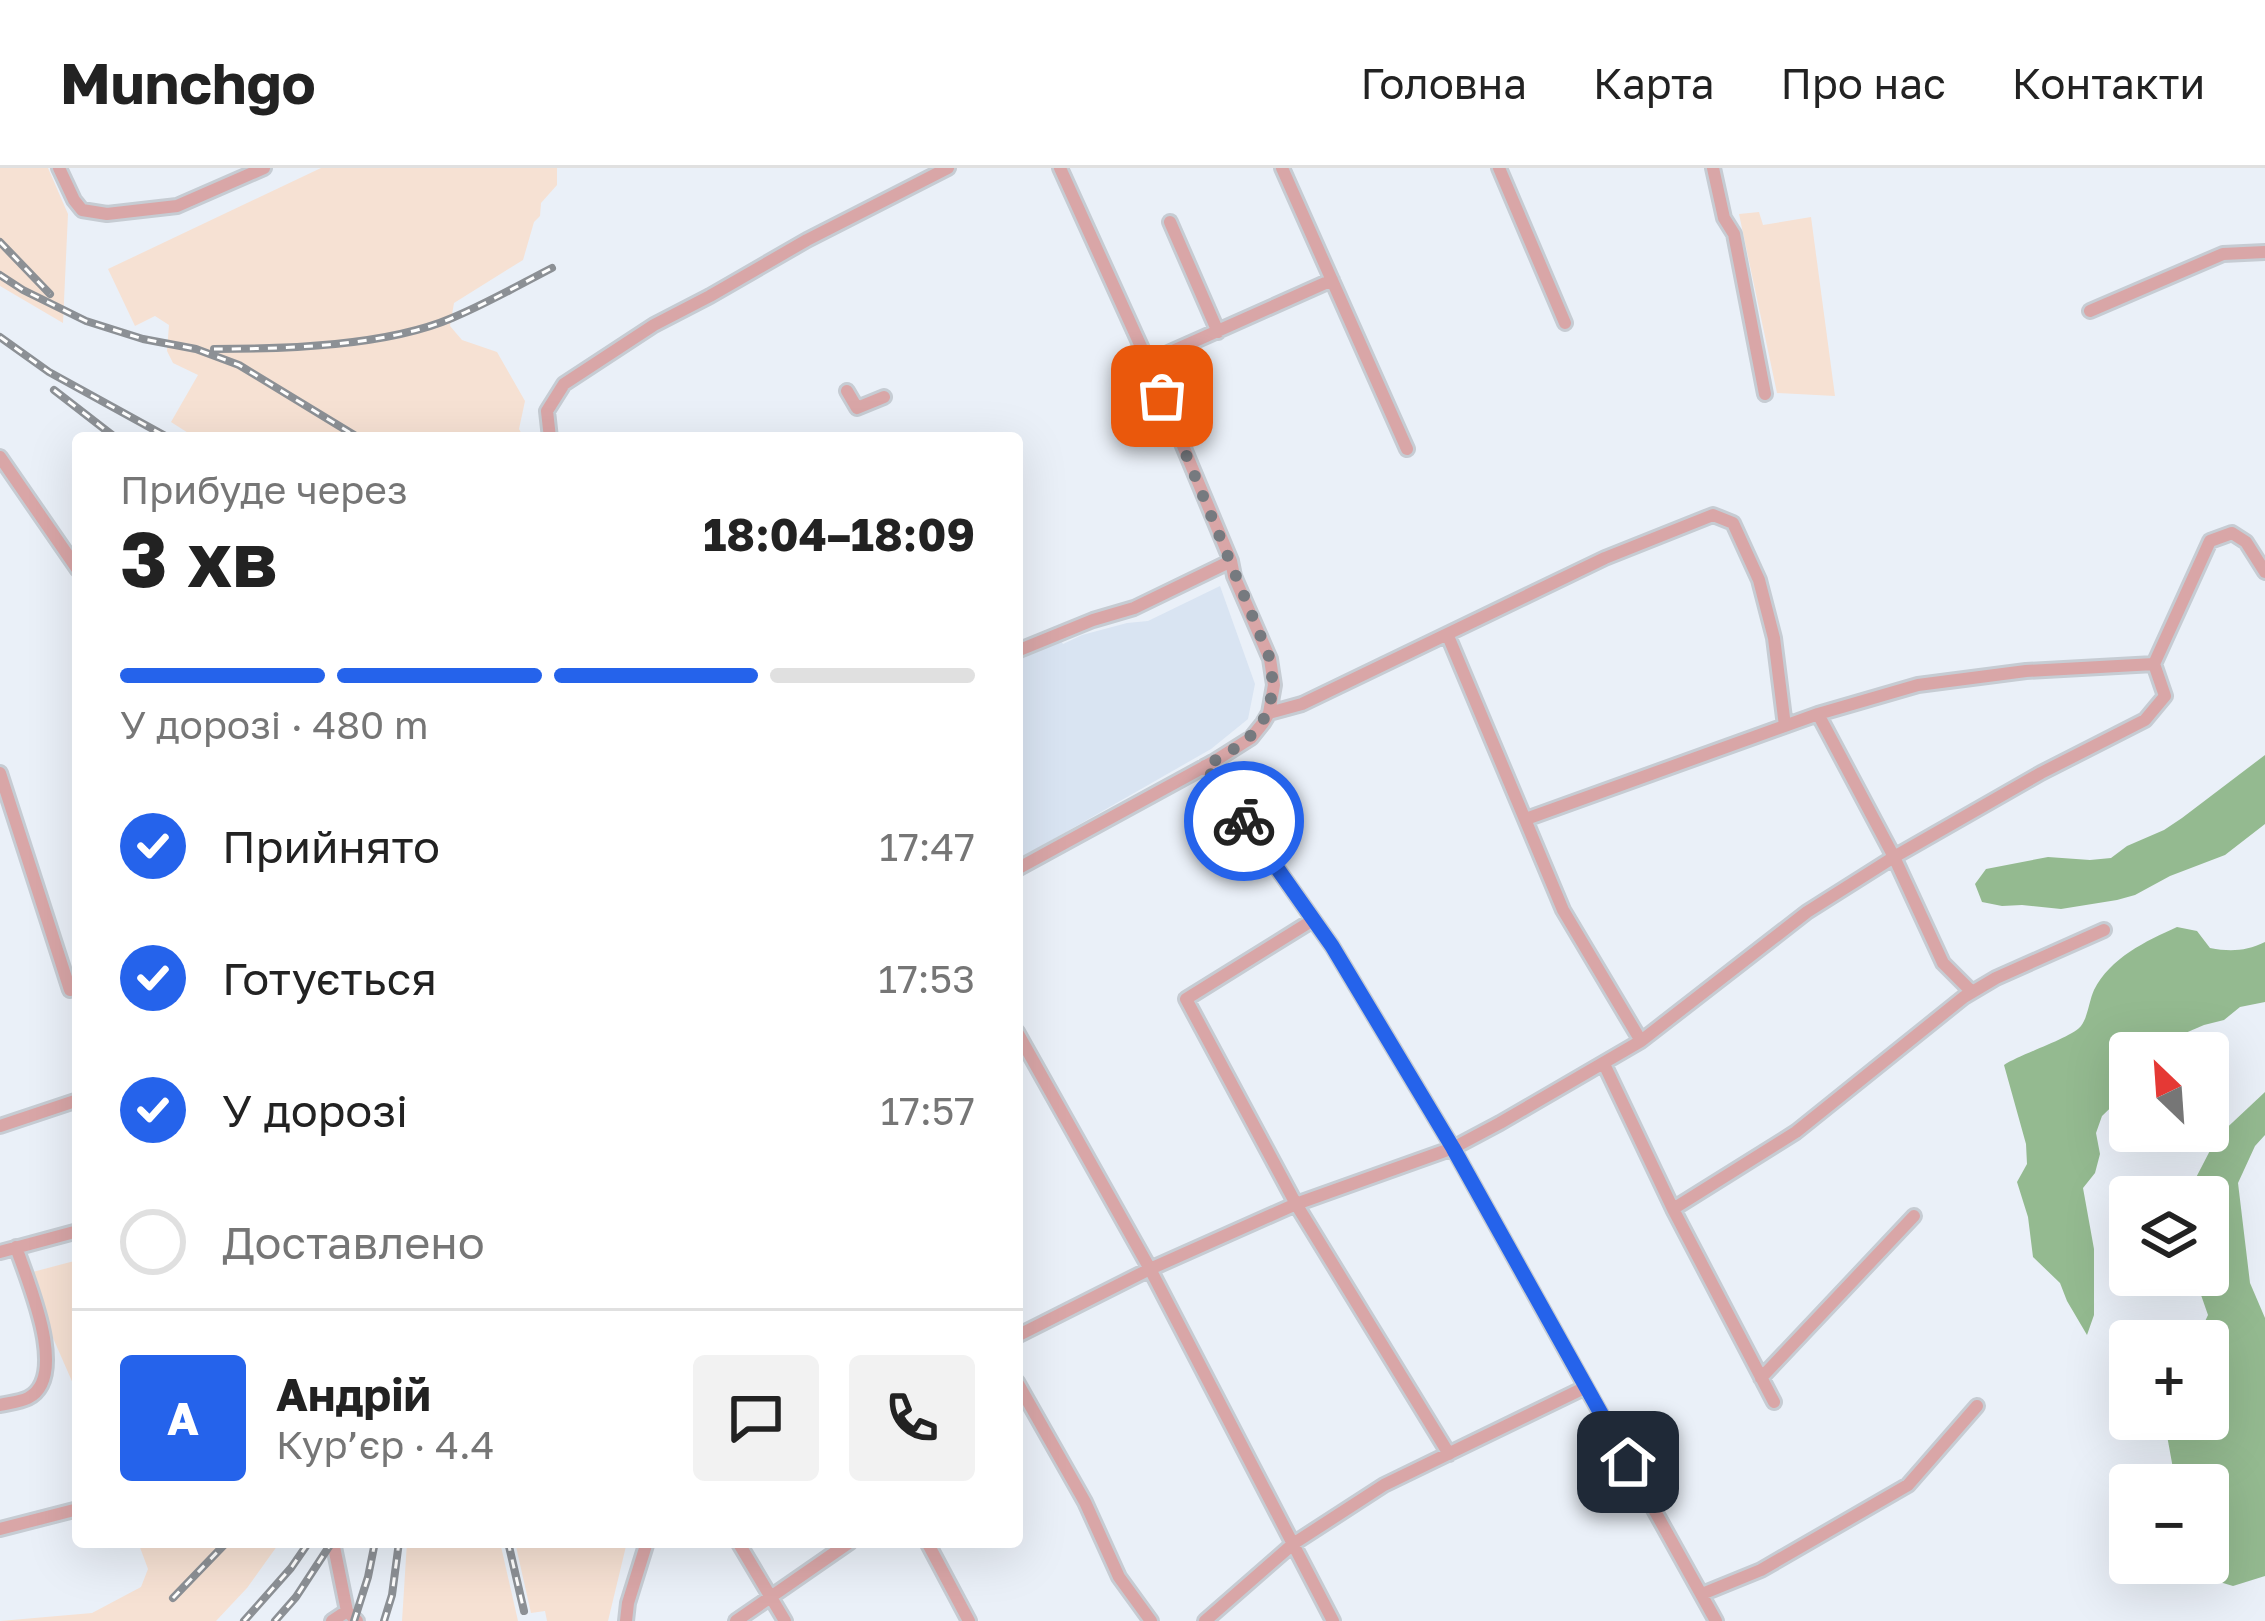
<!DOCTYPE html>
<html lang="uk">
<head>
<meta charset="utf-8">
<style>
	:root { --surface:#fff; --page:#f2f2f2; --text:#222; --muted:#767676; --line:#e0e0e0; --accent:#2563eb }
	body { margin:0; font-family:"Golos Text",sans-serif; background:var(--page); color:var(--text); height:100vh; display:flex; flex-direction:column; font-size:45px; white-space:nowrap }
	* { box-sizing:border-box; margin:0 }
	p { font-size:39px; color:var(--muted) }
	.icon { flex:none; width:66px; height:66px; fill:none; stroke:currentColor; stroke-width:2; stroke-linecap:round; stroke-linejoin:round }
	.map { position:relative; flex:1; overflow:hidden }
	.panel { position:absolute; left:72px; top:264px; width:951px; height:1116px; display:flex; flex-direction:column; background:var(--surface); border-radius:12px; box-shadow:0 12px 48px #0002 }
	.panel>* { flex:none }
	.needle { width:78px; rotate:335deg }
	.fabs { position:absolute; left:2109px; top:864px; display:grid; gap:24px }
	.fabs a { display:grid; place-items:center; width:120px; height:120px; border-radius:12px; background:var(--surface); box-shadow:0 12px 48px #0002; font-size:60px }
	.pin { position:absolute; display:grid; place-items:center; width:102px; height:102px; color:#fff; margin:-51px; border-radius:24px; box-shadow:0 6px 18px #0006 }
	.courier { position:absolute; display:grid; place-items:center; width:120px; height:120px; margin:-60px; border:9px solid #2563eb; border-radius:50%; background:#fff; color:#222; box-shadow:0 3px 15px #0007 }
	.summary em { font-style:normal; font-weight:700 }
	.summary div { display:flex; flex-direction:column-reverse }
	.summary { display:flex; align-items:center; justify-content:space-between; height:204px; padding:0 48px }
	h1 { font-size:78px; font-weight:700; line-height:90px }
	.bar { display:grid; grid-template-columns:repeat(4,1fr); gap:18px 12px; align-content:center; height:144px; padding:0 48px }
	.bar i { height:15px; border-radius:9px; background:var(--line) }
	.bar .on { background:var(--accent) }
	.bar p { grid-column:span 4 }
	.line { display:flex; align-items:center; gap:30px; padding:0 48px; border-top:3px solid var(--line) }
	.line div { flex:1 }
	.round { display:grid; place-items:center; flex:none; width:126px; height:126px; border-radius:12px; background:var(--page) }
	ol { padding:0 48px; list-style:none }
	li { display:flex; align-items:center; gap:36px; height:132px }
	li p { margin-inline-start:auto }
	li .icon { padding:12px; border-radius:50%; background:var(--accent); color:#fff; stroke-width:4 }
	li:last-child { color:var(--muted) }
	li i { width:66px; height:66px; border:6px solid var(--line); border-radius:50% }
	header { display:flex; align-items:center; gap:72px; box-sizing:border-box; height:168px; padding:0 60px; background:var(--surface); border-bottom:3px solid var(--line) }
	header strong { font-size:57px }
	nav { display:flex; gap:66px; margin-inline-start:auto; font-size:42px }
	.map>svg:first-child { display:block }
	.built { fill:#d9e4f2 }
	.industrial { fill:#f6e1d3 }
	.forest { fill:#94ba90 }
	.lines { fill:none; stroke-linecap:round; stroke-linejoin:round }
	.minor-casing { stroke:#c6ccd3; stroke-width:18 }
	.minor { stroke:#d9a6a7; stroke-width:12 }
	.rail-casing { stroke:#8c9095; stroke-width:8 }
	.rail { stroke:#fff; stroke-width:3; stroke-dasharray:9; stroke-linecap:butt }
	.done { stroke:#767a7f; stroke-width:12; stroke-dasharray:0 21.6 }
	.route { stroke:#2563eb; stroke-width:15 }
</style>
</head>
<body>
<header>
<strong>Munchgo</strong>
<nav><a>Головна</a><a>Карта</a><a>Про нас</a><a>Контакти</a></nav>
</header>
<div class="map">
<svg width="2265" height="1453" viewBox="0 0 2265 1453">
	<rect width="100%" height="100%" fill="#eaf0f8"/>
	<!-- built -->
	<path class="built" d="M1220,418l35,98 -7,35 -37,30 -194,111v-203l43,-18 3,5 19,-9 45,-12 21,-2z"/>
	<!-- industrial -->
	<path class="industrial" d="M0,0h48l20,46 -5,109 -63,-37z
		M321,0h236v17l-16,18 -1,13 -6,6 -11,38 -69,43 -4,23 12,14 35,12 28,49 -6,28 5,9h-328l-25,-16 27,-47 -25,-12 -6,-12 2,-26 -14,-9 -20,10 -27,-57z
		M1759,44l4,13 48,-8 24,179 -58,-3 -38,-179z
		M78,1092v135l-32,-73 -17,-49z
		M138,1374h142l-33,46 -31,33h-216l92,-8 49,-26 7,-18z
		M407,1374h93l18,79h-116z
		M515,1374h112l-19,79h-61l-2,-10 -14,2z"/>
	<!-- forest -->
	<path class="forest" d="M2265,587v69l-40,31 -55,21 -35,19 -18,5 -56,9 -39,-4 -20,1 -20,-4 -7,-18 11,-15 62,-12 42,3 21,-2 16,-12 37,-16 18,-12z
		M2177,759l20,4 13,17c21,4 36,3 55,-6v60l-25,5 -16,13 -20,5 -35,15 -16,13h-23v36l-28,27 -6,17 4,21 -5,19 -12,15 11,61v66l-7,20 -20,-34 -7,-18 -27,-26 -5,-40 -11,-35 10,-18 -1,-20 -22,-79c17,-11 69,-28 77,-39 7,-9 8,-25 13,-36 16,-32 52,-49 83,-63z
		M2265,924v43l-10,11 -17,37 12,100 15,35v258l-32,10 -20,-6 -7,-17h2v-78h-32l-12,-66h44v-78l-50,-1 4,-20 21,3 17,9 8,-17 -14,-40h14v-78h-22l31,-60z"/>
	<g class="lines">
		<defs>
			<path id="minor" d="M59,0l15,32 8,10 25,4 70,-8 87,-38
				M1282,0l125,281
				M1499,0l66,155
				M1713,0l11,50 10,16 31,160
				M1170,54l48,110
				M2090,143l133,-57 42,-2
				M1148,194l184,-82
				M847,223l10,17 27,-11
				M550,270l-3,-27 17,-27 90,-59 56,-29 97,-56 141,-72
				M0,289l78,113
				M1448,468l115,274 78,131
				M1017,483l76,-31 41,-12 97,-47
				M1269,545l33,-9 303,-146 108,-43 20,8 26,57 15,58 11,88
				M1818,546l76,143 49,106 29,29
				M1205,598l127,180 121,202 263,473
				M0,605l70,217
				M1526,651l292,-105 100,-29 108,-14 128,-7
				M1017,701l196,-107 38,-24 12,-15 6,-10 5,-28 -4,-26 -36,-83 -3,-15 -83,-199 -88,-194
				M1313,752l-127,79 110,205 153,250
				M1017,864l133,237 183,352
				M1604,896l69,145 101,193
				M0,958l78,-26
				M1673,1041l123,-77 168,-135 32,-19 108,-48
				M0,1084l78,-21
				M1017,1168l133,-67 146,-65 157,-56 47,-25 141,-82 166,-129 87,-55 147,-84 104,-53 20,-24 -11,-32 56,-123 22,-8 14,9 19,30
				M1761,1210l153,-162
				M1017,1214l68,120 34,75 32,44
				M0,1237c8,-2 20,-3 28,-7 42,-21 -1,-118 -12,-151
				M0,1361l78,-20
				M333,1374l14,69 10,10
				M738,1374l47,79
				M927,1374l42,79
				M1702,1426l59,-24 147,-85 69,-79
				M332,1453l15,-10
				M626,1453l2,-18 19,-61
				M736,1453l114,-79
				M1205,1453l88,-77 91,-59 202,-98"/>
		</defs>
		<!-- minor casing -->
		<use href="#minor" class="minor-casing"/>
		<!-- minor -->
		<use href="#minor" class="minor"/>
		<defs>
			<path id="rail" d="M0,74l50,52
				M0,107l23,15 63,31 57,18 53,10 43,16 120,73
				M0,169l49,35 120,66
				M214,181c71,0 173,-3 238,-31 34,-14 67,-33 100,-50
				M54,222l62,48
				M508,1374l16,69
				M173,1430l54,-56
				M244,1453l47,-53 18,-26
				M275,1453l21,-24 36,-55
				M354,1453l14,-44 7,-35
				M384,1453l8,-26 7,-53"/>
		</defs>
		<!-- rail casing -->
		<use href="#rail" class="rail-casing"/>
		<!-- rail -->
		<use href="#rail" class="rail"/>
	</g>
	<g class="lines">
		<!-- done -->
		<path class="done" d="M1162,228l108,263c10,60 -15,80 -65,107l39,55"/>
		<!-- route -->
		<path class="route" d="M1244,653l88,125 121,202 175,314"/>
	</g>
</svg>
<div class="fabs">
<a><svg class="needle" viewBox="-14 -14 28 28"><path d="M0-13l5 13h-10z" fill="#e53935"/><path d="M0 13l5-13h-10z" fill="#767676"/></svg></a>
<a><svg class="icon" aria-label="layers" viewBox="0 0 24 24"><path d="M12 4l9 5-9 5-9-5zM3 14l9 5 9-5"/></svg></a>
<a>+</a>
<a>−</a>
</div>
<div class="pin" style="left:1162px;top:228px;background:#ea580c"><svg class="icon" aria-label="bag" viewBox="0 0 24 24"><path d="M5 8h14l-1 12H6zM9 8a3 3 0 0 1 6 0"/></svg></div>
<div class="pin" style="left:1628px;top:1294px;background:#1f2937"><svg class="icon" aria-label="home" viewBox="0 0 24 24"><path d="M3 11l9-7 9 7M6 9v11h12V9"/></svg></div>
<div class="courier" style="left:1244px;top:653px"><svg class="icon" aria-label="bike" viewBox="0 0 24 24"><circle cx="6" cy="16" r="4"/><circle cx="18" cy="16" r="4"/><path d="M6 16l4-8h5l3 8M10 8l3 8H6M13 5h3"/></svg></div>
<section class="panel">
<div class="summary"><div><h1>3 хв</h1><p>Прибуде через</p></div><em>18:04–18:09</em></div>
<div class="bar"><i class="on"></i><i class="on"></i><i class="on"></i><i></i><p>У дорозі · 480 m</p></div>
<ol>
<li><svg class="icon" aria-label="check" viewBox="0 0 24 24"><path d="M5 12l5 5 9-10"/></svg>Прийнято<p>17:47</p></li>
<li><svg class="icon" aria-label="check" viewBox="0 0 24 24"><path d="M5 12l5 5 9-10"/></svg>Готується<p>17:53</p></li>
<li><svg class="icon" aria-label="check" viewBox="0 0 24 24"><path d="M5 12l5 5 9-10"/></svg>У дорозі<p>17:57</p></li>
<li><i></i>Доставлено</li>
</ol>
<div class="line" style="height:216px"><b class="round" style="background:var(--accent);color:#fff">А</b><div><b>Андрій</b><p>Кур’єр · 4.4</p></div><a class="round"><svg class="icon" aria-label="chat" viewBox="0 0 24 24"><path d="M4 5h16v11H9l-5 4z"/></svg></a><a class="round"><svg class="icon" aria-label="phone" viewBox="0 0 24 24"><path d="M5 4h4l2 5-3 2q2 4 5 5l2-3 5 2v4C11 20 4 13 5 4z"/></svg></a></div>
</section>
</div>
</body>
</html>
